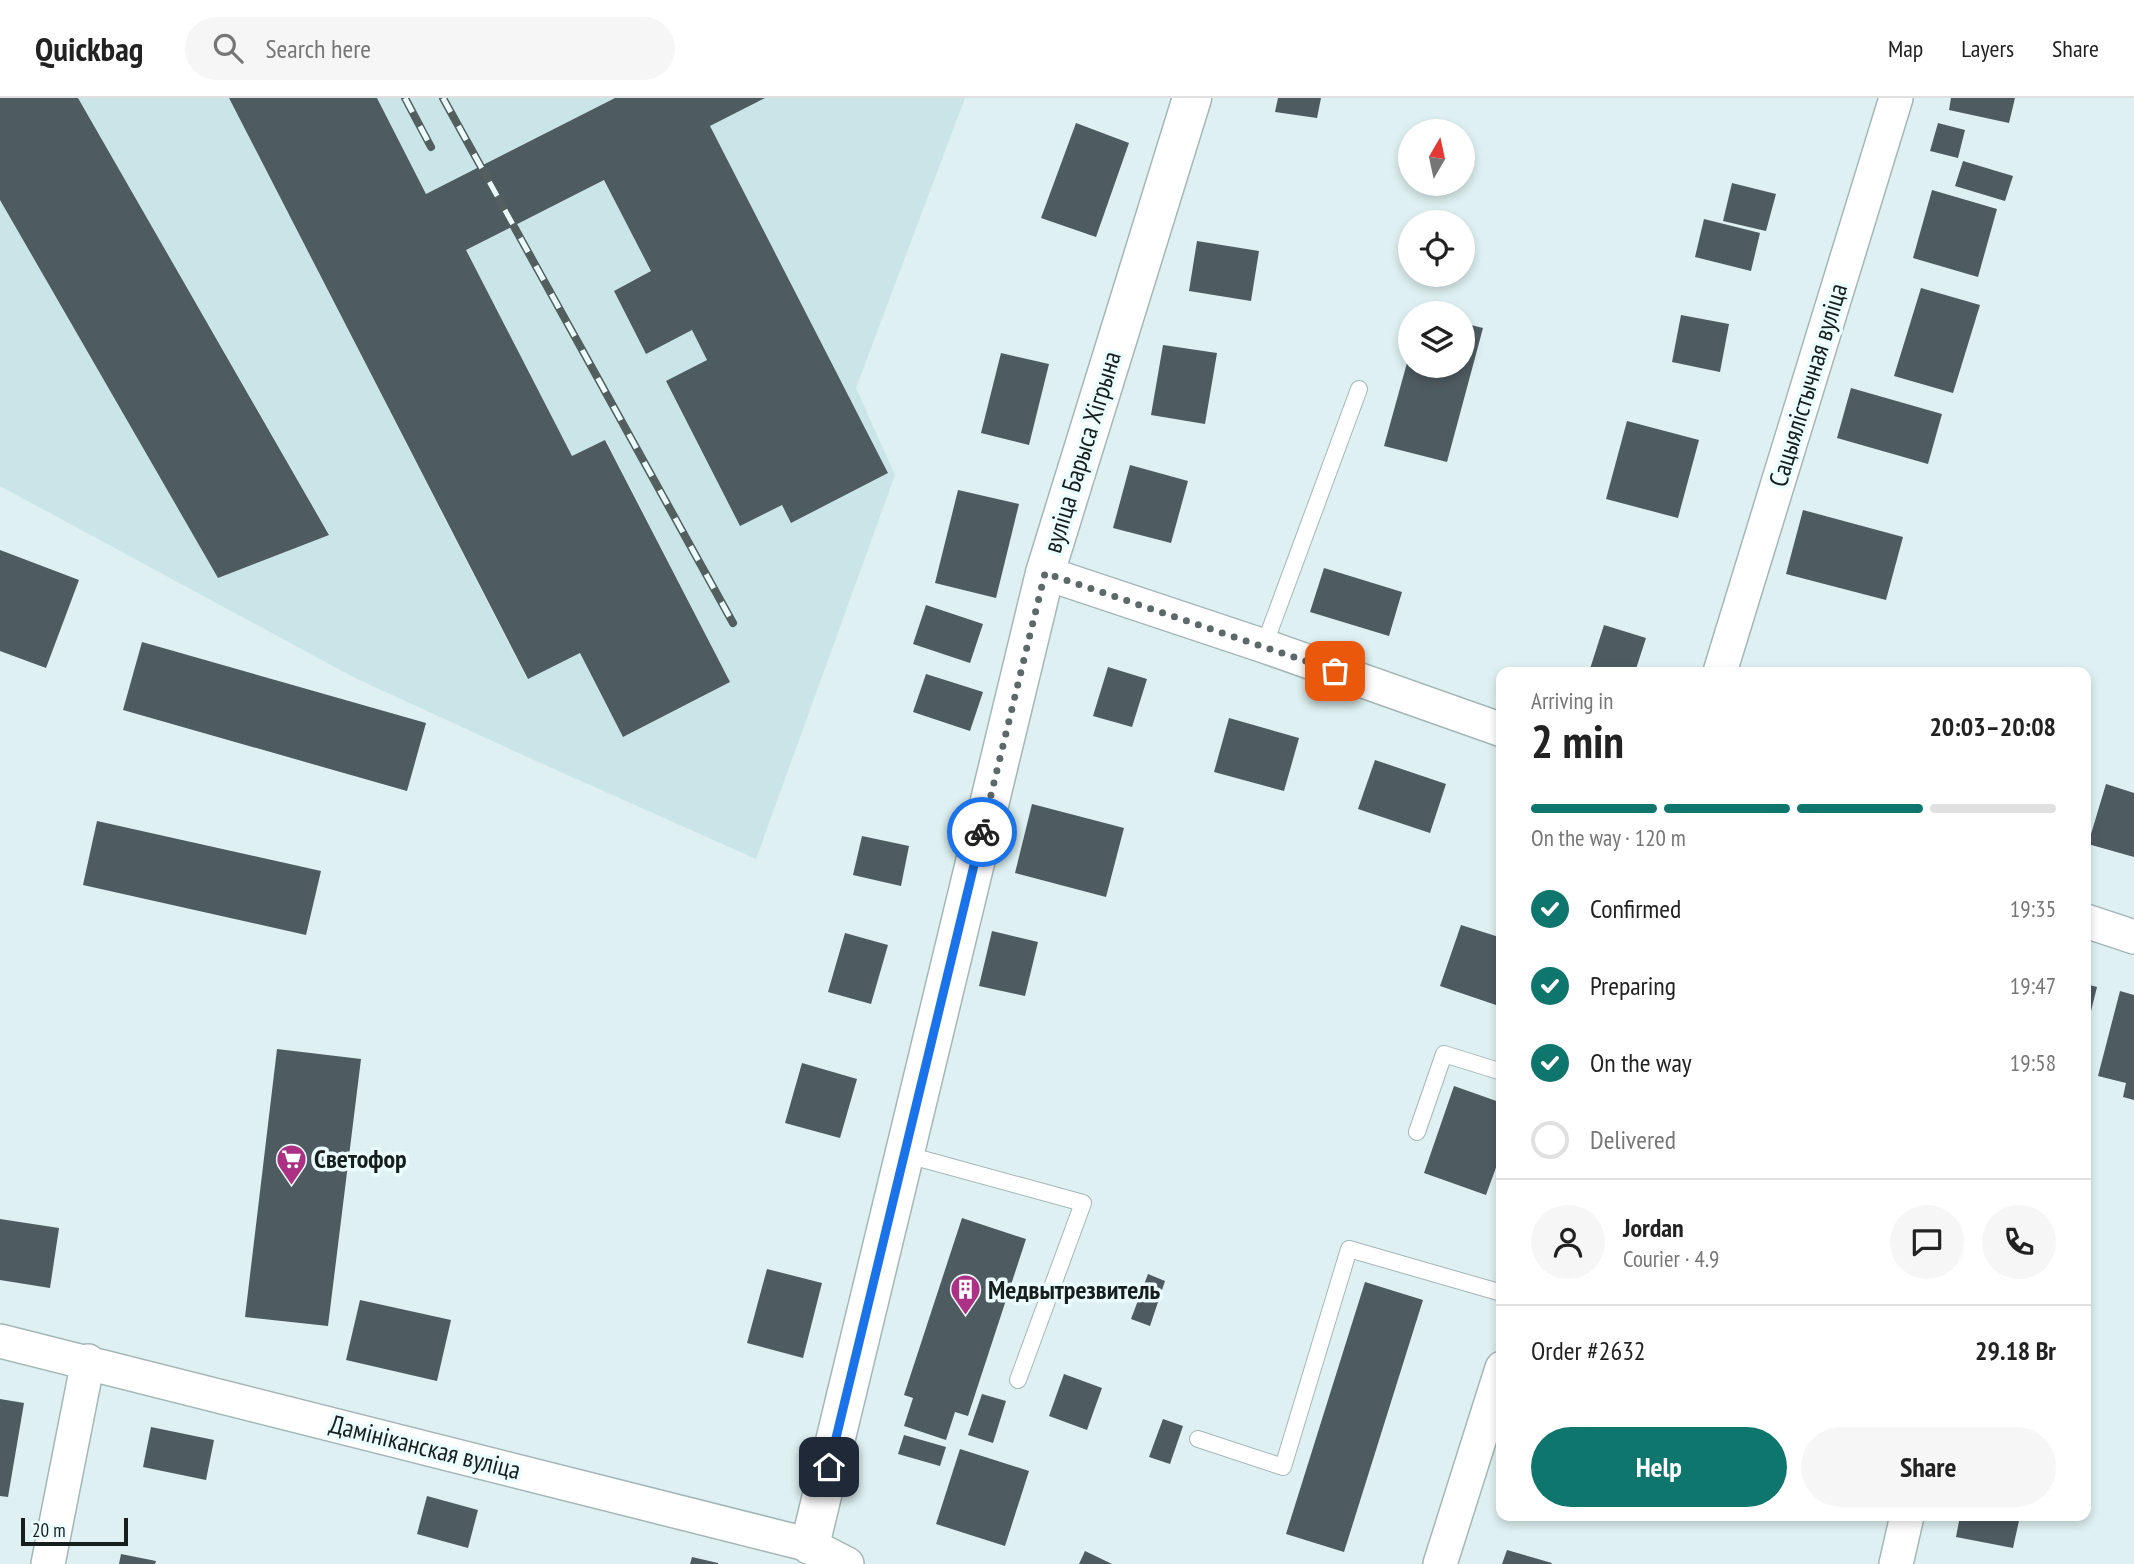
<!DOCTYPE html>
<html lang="en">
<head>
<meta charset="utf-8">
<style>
	:root { --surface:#fff; --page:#f6f6f6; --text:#222; --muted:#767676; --line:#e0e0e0; --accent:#0f766e }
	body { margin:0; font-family:"PT Sans Narrow",sans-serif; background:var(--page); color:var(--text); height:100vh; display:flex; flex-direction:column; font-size:26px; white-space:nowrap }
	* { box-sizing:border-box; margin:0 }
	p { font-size:23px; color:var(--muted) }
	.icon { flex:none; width:38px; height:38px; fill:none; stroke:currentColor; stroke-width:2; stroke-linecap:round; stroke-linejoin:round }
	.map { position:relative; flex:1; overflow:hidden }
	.sheet { position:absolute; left:1496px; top:569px; width:595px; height:854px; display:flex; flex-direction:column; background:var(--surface); border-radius:14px; box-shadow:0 4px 10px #0003 }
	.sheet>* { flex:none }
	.needle { width:46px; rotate:9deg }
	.buttons { position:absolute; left:1398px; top:21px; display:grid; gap:14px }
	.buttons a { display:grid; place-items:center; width:77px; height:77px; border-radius:50%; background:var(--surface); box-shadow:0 4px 10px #0003; font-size:35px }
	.scale { position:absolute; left:21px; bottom:18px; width:107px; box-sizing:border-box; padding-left:7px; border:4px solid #171e1e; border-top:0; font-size:19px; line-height:24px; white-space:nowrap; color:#171e1e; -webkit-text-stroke:5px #ebfdfe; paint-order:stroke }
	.pin { position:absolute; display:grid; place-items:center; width:60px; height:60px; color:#fff; margin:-30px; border-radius:14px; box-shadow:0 4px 10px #0006 }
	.courier { position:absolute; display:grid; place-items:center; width:70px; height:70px; margin:-35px; border:5px solid #1a73e8; border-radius:50%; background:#fff; color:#222; box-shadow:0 2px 9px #0007 }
	.overview em { font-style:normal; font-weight:600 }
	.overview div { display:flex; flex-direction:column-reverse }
	.overview { display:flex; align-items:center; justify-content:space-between; height:119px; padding:0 35px }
	h1 { font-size:46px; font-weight:600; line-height:52px }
	.bar { display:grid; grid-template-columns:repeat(4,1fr); gap:10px 7px; align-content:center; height:84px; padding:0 35px }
	.bar i { height:9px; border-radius:5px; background:var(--line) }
	.bar .active { background:var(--accent) }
	.bar p { grid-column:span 4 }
	.line { display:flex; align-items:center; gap:18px; padding:0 35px; border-top:2px solid var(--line) }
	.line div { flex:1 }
	.round { display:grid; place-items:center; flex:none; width:74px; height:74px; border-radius:37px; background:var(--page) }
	ol { padding:0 35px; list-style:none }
	li { display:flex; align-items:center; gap:21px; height:77px }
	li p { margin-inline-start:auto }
	li .icon { padding:7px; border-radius:50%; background:var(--accent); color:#fff; stroke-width:4 }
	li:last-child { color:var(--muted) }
	li i { width:38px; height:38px; border:4px solid var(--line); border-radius:50% }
	.action { display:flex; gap:14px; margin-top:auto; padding:14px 35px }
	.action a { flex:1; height:80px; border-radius:42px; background:var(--accent); color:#fff; font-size:28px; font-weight:600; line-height:80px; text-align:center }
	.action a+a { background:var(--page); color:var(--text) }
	header { display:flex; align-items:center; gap:42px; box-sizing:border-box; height:98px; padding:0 35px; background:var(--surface); border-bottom:2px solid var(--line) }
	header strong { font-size:33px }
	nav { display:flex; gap:38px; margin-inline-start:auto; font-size:24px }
	.search { width:490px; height:63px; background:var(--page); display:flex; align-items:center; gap:18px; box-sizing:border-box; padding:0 24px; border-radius:38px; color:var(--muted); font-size:26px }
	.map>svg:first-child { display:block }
	.built { fill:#cae5e7 }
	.building { fill:#4e5b61 }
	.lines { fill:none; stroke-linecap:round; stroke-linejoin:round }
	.lane-casing { stroke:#a5b6b7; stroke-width:18 }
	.street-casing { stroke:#a5b6b7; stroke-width:36 }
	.secondary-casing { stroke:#a5b6b7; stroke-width:41 }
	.lane { stroke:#fff; stroke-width:16 }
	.street { stroke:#fff; stroke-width:33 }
	.secondary { stroke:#fff; stroke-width:38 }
	.rail-casing { stroke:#535e5e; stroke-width:8 }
	.rail { stroke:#ebfdfe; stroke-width:5; stroke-dasharray:16; stroke-linecap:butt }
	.done { stroke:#5d6868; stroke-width:7; stroke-dasharray:0 12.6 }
	.route { stroke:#1a73e8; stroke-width:9 }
	.labels { text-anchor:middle; stroke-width:7; stroke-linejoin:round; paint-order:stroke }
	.street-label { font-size:26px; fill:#171e1e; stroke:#ebfdfe }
	.poi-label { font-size:26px; font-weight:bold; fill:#171e1e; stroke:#ebfdfe; text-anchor:start }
</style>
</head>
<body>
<header>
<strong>Quickbag</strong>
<div class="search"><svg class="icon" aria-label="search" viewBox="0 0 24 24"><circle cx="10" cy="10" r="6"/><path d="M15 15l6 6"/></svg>Search here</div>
<nav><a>Map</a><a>Layers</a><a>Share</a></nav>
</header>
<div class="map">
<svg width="2134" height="1466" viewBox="0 0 2134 1466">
	<rect width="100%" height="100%" fill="#def0f1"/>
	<!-- built -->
	<path class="built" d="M78,0h151l298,581 53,-26 43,84 107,-55 -124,-242 -34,16 -106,-206 138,-70 47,91 -37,20 31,62 47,-23 15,30 -41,22 74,144 42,-21 9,18 97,-50 -178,-347 55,-28h200l-109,290 39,87 -139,384 -220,-98 -181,-83 -355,-192v-286l218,378 111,-44z
		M377,0h238l-189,96z"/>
	<!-- building -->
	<path class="building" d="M0,0h78l251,437 -111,43 -218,-378z
		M229,0h148l49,96 189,-96h150l-55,28 178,347 -97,50 -9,-18 -42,21 -74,-145 41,-21 -15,-30 -46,24 -32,-63 37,-20 -47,-91 -138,70 106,206 33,-16 125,242 -107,55 -43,-84 -52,26z
		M1278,0h43l-4,20 -42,-6z
		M1951,0h64l-6,25 -60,-13z
		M1076,25l53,20 -33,94 -55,-19z
		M1938,25l27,7 -7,28 -28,-7z
		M1963,63l50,15 -8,25 -50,-15z
		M1732,85l44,11 -10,37 -43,-10z
		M1932,92l65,19 -19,68 -65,-19z
		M1704,121l56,14 -9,38 -56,-14z
		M1197,143l62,10 -8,50 -62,-10z
		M1921,190l59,17 -27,88 -59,-17z
		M1681,217l48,9 -9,48 -48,-10z
		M1463,225l20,5 -36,134 -63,-16 26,-94v14h53z
		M1163,247l54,8 -12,71 -54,-9z
		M1001,255l48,11 -20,81 -48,-12z
		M1851,290l91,26 -14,50 -91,-26z
		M1627,323l72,19 -21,78 -72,-19z
		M1130,367l58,16 -17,62 -58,-15z
		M958,392l61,14 -23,94 -61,-15z
		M1803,412l100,27 -17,63 -100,-26z
		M0,452l79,30 -33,88 -46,-17z
		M1324,470l78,24 -13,44 -79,-24z
		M926,507l57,19 -13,39 -57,-19z
		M1604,527l42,13 -11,34h-46z
		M142,544l284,81 -19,68 -284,-81z
		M1108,569l39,12 -15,48 -39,-11z
		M926,576l57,18 -13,39 -57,-19z
		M1229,620l70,20 -15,53 -70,-19z
		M1375,662l71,24 -16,49 -72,-24z
		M2106,686l28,9v64l-46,-13z
		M1032,706l92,24 -18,69 -91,-24z
		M97,723l224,50 -15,64 -223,-50z
		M862,738l47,10 -8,40 -48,-11z
		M1461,827l41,13v69l-62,-21z
		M992,833l46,11 -13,54 -46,-10z
		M845,835l43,12 -17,59 -43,-12z
		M2086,886l11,3 -10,40h-1z
		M2120,893l14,4v105l-11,-3 3,-14 -28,-7z
		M277,951l84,10 -33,267 -83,-9z
		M802,965l55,16 -17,59 -55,-15z
		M1454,988l48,17v48l-16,44 -62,-22z
		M962,1120l64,21 -58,177 -13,-4 -9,28 -42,-14 9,-28 -9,-3z
		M0,1121l59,9 -9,60 -50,-8z
		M767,1171l55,14 -19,75 -56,-15z
		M1148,1176l17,7 -15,45 -19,-7z
		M1365,1184l58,18 -79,252 -58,-18z
		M360,1202l91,20 -14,61 -91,-21z
		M1064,1276l38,14 -15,42 -38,-14z
		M982,1296l24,7 -13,42 -25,-8z
		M0,1301l24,4 -16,94 -8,-1z
		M1163,1321l20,7 -13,38 -21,-7z
		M151,1329l63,13 -8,40 -63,-13z
		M904,1337l42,12 -6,19 -42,-12z
		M960,1351l69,22 -24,75 -69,-22z
		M427,1398l51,14 -10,38 -51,-14z
		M1960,1418h60l-7,32 -57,-11z
		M1507,1452l45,13 -1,1h-49z
		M1085,1453l27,13h-33z
		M121,1456l35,7 -1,3h-36z
		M692,1459l26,6v1h-28z"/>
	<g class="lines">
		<defs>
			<path id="lane" d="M1264,548l95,-257
				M1417,1034l27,-78 58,18
				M904,1056l179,49 -65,177
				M1198,1341l85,28 66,-218 153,44"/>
			<path id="street" d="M1045,475l219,73 238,84
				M1720,574l176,-574
				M2086,823l48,16
				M0,1243l810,204 37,19
				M48,1466l40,-203
				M1440,1466l62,-196
				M1896,1466l11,-48"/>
			<path id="secondary" d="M810,1447l235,-972 147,-475"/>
		</defs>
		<!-- lane casing -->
		<use href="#lane" class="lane-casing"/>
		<!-- street casing -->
		<use href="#street" class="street-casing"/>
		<!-- secondary casing -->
		<use href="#secondary" class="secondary-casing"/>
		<!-- lane -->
		<use href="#lane" class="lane"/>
		<!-- street -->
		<use href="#street" class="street"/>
		<!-- secondary -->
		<use href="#secondary" class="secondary"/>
		<defs>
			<path id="rail" d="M405,0l26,49
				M443,0l290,525"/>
		</defs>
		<!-- rail casing -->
		<use href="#rail" class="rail-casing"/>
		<!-- rail -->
		<use href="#rail" class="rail"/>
	</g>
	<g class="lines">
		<!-- done -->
		<path class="done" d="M982,734l63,-259 290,98"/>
		<!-- route -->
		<path class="route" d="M829,1369l153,-635"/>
	</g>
	<!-- icons -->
	<defs>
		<symbol id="supermarket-pin" viewBox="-11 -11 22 30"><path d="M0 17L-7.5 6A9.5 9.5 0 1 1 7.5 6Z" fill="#ac3185" stroke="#ebfdfe"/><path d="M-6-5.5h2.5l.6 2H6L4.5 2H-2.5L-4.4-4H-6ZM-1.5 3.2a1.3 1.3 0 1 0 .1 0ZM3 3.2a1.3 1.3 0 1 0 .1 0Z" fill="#fff"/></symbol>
		<symbol id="building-pin" viewBox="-11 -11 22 30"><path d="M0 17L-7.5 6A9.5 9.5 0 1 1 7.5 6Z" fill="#ac3185" stroke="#ebfdfe"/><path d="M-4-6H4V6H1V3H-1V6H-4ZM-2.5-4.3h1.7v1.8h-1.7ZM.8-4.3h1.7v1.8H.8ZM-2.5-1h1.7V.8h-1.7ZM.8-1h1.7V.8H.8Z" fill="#fff"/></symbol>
	</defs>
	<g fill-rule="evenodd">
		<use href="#supermarket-pin" x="274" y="1044" width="35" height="47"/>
		<use href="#building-pin" x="948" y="1174" width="35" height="47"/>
	</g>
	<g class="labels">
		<!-- street labels -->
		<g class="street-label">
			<text transform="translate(1808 287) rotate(-73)" y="9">Сацыялістычная вуліца</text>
			<text transform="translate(1082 354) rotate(-73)" y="9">вуліца Барыса Хігрына</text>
			<text transform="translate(425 1349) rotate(14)" y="9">Дамініканская вуліца</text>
		</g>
		<!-- poi labels -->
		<g class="poi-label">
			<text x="314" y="1070">Светофор</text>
			<text x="988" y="1201">Медвытрезвитель</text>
		</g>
	</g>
</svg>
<div class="buttons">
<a><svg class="needle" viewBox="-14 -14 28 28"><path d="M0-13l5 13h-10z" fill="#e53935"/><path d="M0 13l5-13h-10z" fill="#767676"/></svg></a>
<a><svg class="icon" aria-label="locate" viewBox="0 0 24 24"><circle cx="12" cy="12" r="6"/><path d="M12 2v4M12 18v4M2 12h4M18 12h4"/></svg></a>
<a><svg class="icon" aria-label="layers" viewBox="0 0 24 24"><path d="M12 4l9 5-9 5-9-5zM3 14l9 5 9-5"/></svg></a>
</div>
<div class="scale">20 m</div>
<div class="pin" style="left:1335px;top:573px;background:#ea580c"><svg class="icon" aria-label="bag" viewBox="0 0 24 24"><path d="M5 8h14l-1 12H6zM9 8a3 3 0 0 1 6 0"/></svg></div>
<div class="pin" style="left:829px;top:1369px;background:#1f2937"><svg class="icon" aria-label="home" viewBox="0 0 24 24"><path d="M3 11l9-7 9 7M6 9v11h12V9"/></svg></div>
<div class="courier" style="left:982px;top:734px"><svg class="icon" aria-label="bike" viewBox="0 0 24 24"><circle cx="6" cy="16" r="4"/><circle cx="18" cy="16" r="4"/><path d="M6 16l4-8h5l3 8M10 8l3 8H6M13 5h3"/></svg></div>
<section class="sheet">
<div class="overview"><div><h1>2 min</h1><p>Arriving in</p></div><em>20:03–20:08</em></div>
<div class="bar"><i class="active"></i><i class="active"></i><i class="active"></i><i></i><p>On the way · 120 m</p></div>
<ol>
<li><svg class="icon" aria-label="check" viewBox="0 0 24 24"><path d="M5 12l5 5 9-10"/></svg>Confirmed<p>19:35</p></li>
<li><svg class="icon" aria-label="check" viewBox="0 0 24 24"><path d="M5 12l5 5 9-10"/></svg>Preparing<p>19:47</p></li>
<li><svg class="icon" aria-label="check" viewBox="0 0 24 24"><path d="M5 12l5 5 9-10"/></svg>On the way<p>19:58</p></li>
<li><i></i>Delivered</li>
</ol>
<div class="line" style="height:126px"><a class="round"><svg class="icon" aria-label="person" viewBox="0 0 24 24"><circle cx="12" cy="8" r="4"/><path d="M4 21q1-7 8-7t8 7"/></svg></a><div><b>Jordan</b><p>Courier · 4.9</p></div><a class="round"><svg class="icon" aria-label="chat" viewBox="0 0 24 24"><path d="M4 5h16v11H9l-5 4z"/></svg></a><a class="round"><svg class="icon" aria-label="phone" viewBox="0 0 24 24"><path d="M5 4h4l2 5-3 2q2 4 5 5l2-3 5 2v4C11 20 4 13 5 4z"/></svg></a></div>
<div class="line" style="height:91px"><div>Order #2632</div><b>29.18 Br</b></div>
<div class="action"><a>Help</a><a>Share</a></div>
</section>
</div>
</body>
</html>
